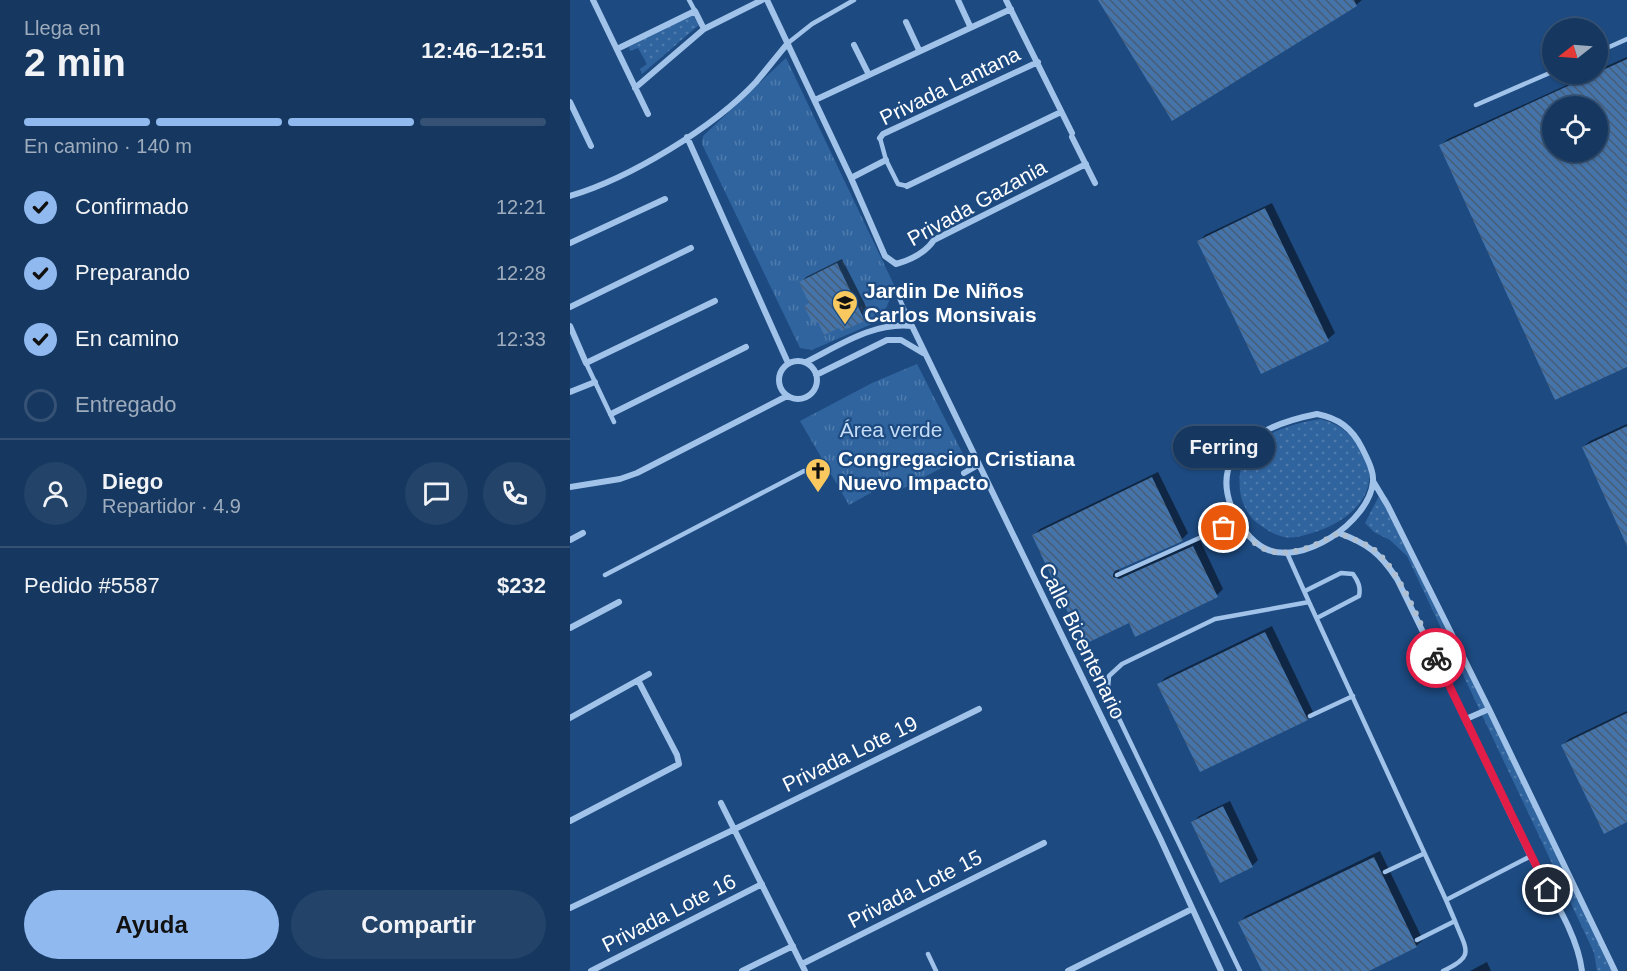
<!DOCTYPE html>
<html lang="es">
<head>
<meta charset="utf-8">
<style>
	:root { --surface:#163860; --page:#234369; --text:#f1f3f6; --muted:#9eacbd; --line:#355275; --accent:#90b9f0 }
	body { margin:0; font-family:Arial,sans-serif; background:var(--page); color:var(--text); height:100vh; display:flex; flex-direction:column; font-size:22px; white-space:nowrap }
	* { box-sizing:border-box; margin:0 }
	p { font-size:20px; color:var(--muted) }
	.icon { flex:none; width:33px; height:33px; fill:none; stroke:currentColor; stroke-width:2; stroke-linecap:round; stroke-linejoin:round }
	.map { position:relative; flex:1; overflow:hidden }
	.sheet { display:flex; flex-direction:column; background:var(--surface); width:570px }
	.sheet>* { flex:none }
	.needle { width:39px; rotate:253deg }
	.controls { position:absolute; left:972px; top:18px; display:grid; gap:12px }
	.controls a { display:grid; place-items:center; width:66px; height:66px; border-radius:50%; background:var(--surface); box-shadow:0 2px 4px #0004,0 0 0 2px var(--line); font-size:30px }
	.pin { position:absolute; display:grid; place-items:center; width:51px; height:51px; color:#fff; margin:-26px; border:3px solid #fff; border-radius:50%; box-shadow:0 2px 6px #0007 }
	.courier { position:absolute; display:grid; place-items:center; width:60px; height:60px; margin:-30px; border:4px solid #e11d48; border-radius:50%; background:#fff; color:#222; box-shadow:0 2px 8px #0007 }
	.bubble { position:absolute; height:42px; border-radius:21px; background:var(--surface); box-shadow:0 2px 4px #0004,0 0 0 2px var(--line); font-size:20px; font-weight:700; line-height:42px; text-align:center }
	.summary em { font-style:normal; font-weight:700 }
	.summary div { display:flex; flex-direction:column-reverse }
	.summary { display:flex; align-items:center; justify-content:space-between; height:102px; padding:0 24px }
	h1 { font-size:39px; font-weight:700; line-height:45px }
	.bar { display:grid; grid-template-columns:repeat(4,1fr); gap:9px 6px; align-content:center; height:72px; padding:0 24px }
	.bar i { height:8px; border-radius:4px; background:var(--line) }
	.bar .current { background:var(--accent) }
	.bar p { grid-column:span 4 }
	.line { display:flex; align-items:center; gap:15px; padding:0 24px; border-top:2px solid var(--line) }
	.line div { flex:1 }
	.round { display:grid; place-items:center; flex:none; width:63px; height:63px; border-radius:32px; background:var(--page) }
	ol { padding:0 24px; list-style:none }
	li { display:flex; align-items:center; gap:18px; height:66px }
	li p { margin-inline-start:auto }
	li .icon { padding:6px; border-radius:50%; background:var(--accent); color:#111; stroke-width:4 }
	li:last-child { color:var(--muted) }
	li i { width:33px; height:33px; border:3px solid var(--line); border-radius:50% }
	.button { display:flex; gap:12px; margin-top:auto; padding:12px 24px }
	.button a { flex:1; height:69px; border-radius:36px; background:var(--accent); color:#111; font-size:24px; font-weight:700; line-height:69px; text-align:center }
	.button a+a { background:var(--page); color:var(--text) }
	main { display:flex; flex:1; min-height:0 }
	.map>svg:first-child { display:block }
	.park { fill:url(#park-tufts) }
	.garden { fill:url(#garden-dots) }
	.shadow { fill:#0007; fill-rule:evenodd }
	.building { fill:url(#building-back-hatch); fill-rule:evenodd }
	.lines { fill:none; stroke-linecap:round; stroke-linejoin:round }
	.service { stroke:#a1c3e9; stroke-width:4.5 }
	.minor { stroke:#a1c3e9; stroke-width:6 }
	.done { stroke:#b0c0d3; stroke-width:6; stroke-dasharray:0 10.8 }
	.route { stroke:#e11d48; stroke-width:8 }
	.labels { text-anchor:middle; stroke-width:4.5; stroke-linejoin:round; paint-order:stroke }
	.street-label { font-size:21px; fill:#fff; stroke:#1d4a80 }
	.poi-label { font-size:21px; font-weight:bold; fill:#fff; stroke:#1d4a80; text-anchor:start }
	.park-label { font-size:21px; fill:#c5ddf7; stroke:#1d4a80 }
</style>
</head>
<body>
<main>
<section class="sheet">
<div class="summary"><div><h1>2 min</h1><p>Llega en</p></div><em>12:46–12:51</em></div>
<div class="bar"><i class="current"></i><i class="current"></i><i class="current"></i><i></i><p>En camino · 140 m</p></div>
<ol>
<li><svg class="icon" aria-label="check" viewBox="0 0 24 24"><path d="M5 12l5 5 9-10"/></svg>Confirmado<p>12:21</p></li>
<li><svg class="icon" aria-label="check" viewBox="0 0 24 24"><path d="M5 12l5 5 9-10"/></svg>Preparando<p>12:28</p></li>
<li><svg class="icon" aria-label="check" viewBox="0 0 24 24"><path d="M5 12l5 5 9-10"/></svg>En camino<p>12:33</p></li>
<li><i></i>Entregado</li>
</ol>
<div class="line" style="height:108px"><a class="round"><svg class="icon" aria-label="person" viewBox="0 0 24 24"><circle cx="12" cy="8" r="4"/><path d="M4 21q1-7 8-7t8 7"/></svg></a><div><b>Diego</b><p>Repartidor · 4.9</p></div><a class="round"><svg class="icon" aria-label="chat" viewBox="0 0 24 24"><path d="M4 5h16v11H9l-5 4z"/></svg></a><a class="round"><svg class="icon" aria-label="phone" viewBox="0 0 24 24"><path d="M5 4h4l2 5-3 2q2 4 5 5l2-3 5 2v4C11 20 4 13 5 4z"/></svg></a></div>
<div class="line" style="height:78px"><div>Pedido #5587</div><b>$232</b></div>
<div class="button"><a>Ayuda</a><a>Compartir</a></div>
</section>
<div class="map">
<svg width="1057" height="971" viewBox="0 0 1057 971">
	<defs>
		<pattern id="park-tufts" width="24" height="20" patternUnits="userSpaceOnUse" patternTransform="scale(1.5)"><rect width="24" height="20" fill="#30649f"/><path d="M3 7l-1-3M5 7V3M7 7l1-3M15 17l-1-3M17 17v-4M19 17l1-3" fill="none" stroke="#4f7bad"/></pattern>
		<pattern id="garden-dots" width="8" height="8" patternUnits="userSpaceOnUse" patternTransform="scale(1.5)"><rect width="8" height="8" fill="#30649f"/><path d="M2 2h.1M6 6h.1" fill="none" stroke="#4f7bad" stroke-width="1.8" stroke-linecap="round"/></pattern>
		<pattern id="building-back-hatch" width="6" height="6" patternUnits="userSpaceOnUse" patternTransform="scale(1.5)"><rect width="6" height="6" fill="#4574aa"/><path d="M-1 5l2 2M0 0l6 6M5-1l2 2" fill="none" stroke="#495e76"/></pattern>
	</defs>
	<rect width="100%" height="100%" fill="#1d4a80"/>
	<!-- park -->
	<path class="park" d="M216,58l109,229 -14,33 -69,30 -12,-2 -98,-204 1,-8z
		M347,364l47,92 -68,36 -4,-11 -43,24 -49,-84 72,-38z"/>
	<!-- garden -->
	<path class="garden" d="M122,14l7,11 -57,49 -2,-5 7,-5 -9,-16 -8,3 -1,-4z
		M751,419c19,6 28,13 39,29 26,40 -7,72 -45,84 -10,3 -21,7 -31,5 -11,-3 -19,-8 -28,-15 -9,-7 -15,-21 -16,-32 -6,-50 42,-65 81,-71z
		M809,496l8,1 228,474h-18l-3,-18 -4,-9 -183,-388 -17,-16 -16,-8 -9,-9z"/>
	<!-- shadow -->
	<path class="shadow" d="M530,0h262l-6,5z
		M1057,57v309l-71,32 -115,-253 7,-6 143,-65h7v-4zM982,106h46v46h-46z
		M702,203l63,130 -7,6 -66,33 -63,-131 6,-6z
		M272,259l28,55 -6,5 -22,10 -32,-27 -9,-19 5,-6z
		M1057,424v119l-44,-96 7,-6z
		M588,472l30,61 -6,6 -63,29v3l7,2 74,-33 23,49 -6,6 -88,26 -95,-86 6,-6z
		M702,626l41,86 -6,6 -148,-34 6,-6z
		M1057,711v110l-22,11 -42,-87 6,-6z
		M660,801l28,59 -6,6 -59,-44 6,-6z
		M810,851l43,89 -7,6 -51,25h-102l-23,-49 6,-6z
		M917,962l4,9h-21z"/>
	<!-- building -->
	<path class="building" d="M528,0h256l3,6 -185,115z
		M1057,59v308l-72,33 -116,-255zM982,106h46v46h-46z
		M695,208l64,133 -68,33 -64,-133z
		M267,263l28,58 -24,10 -2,-3 -15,7 -6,-13 -5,2 -9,-18 5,-3 -10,-21z
		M1057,426v120l-45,-99z
		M582,477l31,64 -68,30 -2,3v3l6,2 74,-33 25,51 -83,40 -6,-14 -46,22 -51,-110z
		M695,632l43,88 -108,52 -43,-88z
		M1057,713v109l-23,12 -43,-89z
		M653,806l30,61 -33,16 -29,-61z
		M804,857l43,90 -48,24h-107l-24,-49z"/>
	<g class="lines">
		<!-- service -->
		<path class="service" d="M119,0l6,11
			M218,43l24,-19 42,-24
			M1028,52l29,-13
			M906,105l76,-33
			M310,138l6,22 12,24 9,2
			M325,289l17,37
			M16,363l28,59
			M717,553l22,49
			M35,575l199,-104
			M547,575l120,-54
			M735,591l36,-18 12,1c5,7 8,13 6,22l-42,22
			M740,716l43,-20
			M815,872l38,-18
			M847,940l38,-19 -9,-21 85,-44
			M358,954l8,17
			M670,971l-127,-265 -5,-18 1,-12 13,-12 93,-45 94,-17 137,298
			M873,971c33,-15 23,-21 12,-50"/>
		<!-- minor -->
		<path class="minor" d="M23,0l55,114
			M197,0l84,178 34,78 11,8c15,-4 29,-11 38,-24l152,-76
			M388,0l12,26
			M436,0l66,133
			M336,22l13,28
			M284,45l15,30
			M47,49l78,-38 9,18
			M65,88l69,-59 58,-29
			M245,100l196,-91
			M0,102l21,44
			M117,137l101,226
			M502,137l23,46
			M310,138l3,-4 155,-72
			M281,178l35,-18
			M337,186l154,-74
			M0,196c60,-18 143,-68 186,-114 11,-13 21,-26 32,-39
			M0,243l95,-44
			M0,307l121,-59
			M0,326l16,37 129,-62
			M209 380a19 19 0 1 1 38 0a19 19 0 1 1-38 0Z
			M236,362c34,-17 67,-40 106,-36l248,512 61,133
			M246,375l71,-35h14l22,13
			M0,392l25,-10
			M41,414l135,-67
			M747,414c21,4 35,14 45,34 5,10 12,23 11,34 -4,40 -72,86 -109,66 -16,-9 -26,-25 -33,-42 -22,-59 40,-83 86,-92z
			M394,473l14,-8
			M803,481l15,25 101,203 126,262
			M0,487l50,-8 17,-6 150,-77
			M769,533c29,11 41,20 58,46 45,91 89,184 133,276 18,36 47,76 52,116
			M0,540l13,-7
			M0,628l49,-26
			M0,718l79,-44
			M896,719l23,-10
			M151,803l84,168
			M0,821l109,-57 -2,-9 -38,-73
			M0,908l165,-79 244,-120
			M232,964l242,-121
			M21,971l171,-87
			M172,971l51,-25
			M498,971l124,-62"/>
	</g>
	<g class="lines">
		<!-- done -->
		<path class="done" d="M654,528l13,-7c6,7 11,16 18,22 26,21 59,3 84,-10 11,5 24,9 34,16 26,19 49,79 63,109"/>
		<!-- route -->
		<path class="route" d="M866,658l112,232"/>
	</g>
	<!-- icons -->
	<defs>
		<symbol id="school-pin" viewBox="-11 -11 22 30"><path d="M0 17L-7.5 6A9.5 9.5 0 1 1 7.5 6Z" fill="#f9c960" stroke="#1d4a80"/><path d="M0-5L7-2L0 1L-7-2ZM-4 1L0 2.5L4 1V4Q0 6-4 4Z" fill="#111"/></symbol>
		<symbol id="church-pin" viewBox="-11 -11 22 30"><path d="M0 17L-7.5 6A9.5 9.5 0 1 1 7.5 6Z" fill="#f9c960" stroke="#1d4a80"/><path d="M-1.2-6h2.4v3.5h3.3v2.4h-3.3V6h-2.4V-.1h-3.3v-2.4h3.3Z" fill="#111"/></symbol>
	</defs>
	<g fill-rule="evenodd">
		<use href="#school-pin" x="260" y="288" width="30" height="40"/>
		<use href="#church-pin" x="233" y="456" width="30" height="40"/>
	</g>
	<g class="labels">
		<!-- street labels -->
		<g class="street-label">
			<text transform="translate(380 86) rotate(-26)" y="7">Privada Lantana</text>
			<text transform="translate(407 203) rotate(-29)" y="7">Privada Gazania</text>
			<text transform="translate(512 641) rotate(64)" y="7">Calle Bicentenario</text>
			<text transform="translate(280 754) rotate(-26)" y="7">Privada Lote 19</text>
			<text transform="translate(345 889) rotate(-27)" y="7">Privada Lote 15</text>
			<text transform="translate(99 913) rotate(-27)" y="7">Privada Lote 16</text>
		</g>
		<!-- poi labels -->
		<g class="poi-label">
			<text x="294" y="298">Jardin De Niños<tspan x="294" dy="24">Carlos Monsivais</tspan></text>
			<text x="268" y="466">Congregacion Cristiana<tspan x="268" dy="24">Nuevo Impacto</tspan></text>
		</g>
		<!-- park labels -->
		<g class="park-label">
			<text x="321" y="437">Área verde</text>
		</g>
	</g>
</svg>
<div class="controls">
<a><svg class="needle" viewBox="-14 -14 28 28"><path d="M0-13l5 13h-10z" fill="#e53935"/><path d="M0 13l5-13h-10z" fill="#9eacbd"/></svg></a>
<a><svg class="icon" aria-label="locate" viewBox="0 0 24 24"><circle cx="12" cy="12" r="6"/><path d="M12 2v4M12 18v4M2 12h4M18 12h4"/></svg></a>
</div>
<div class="pin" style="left:654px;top:528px;background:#ea580c"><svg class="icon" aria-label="bag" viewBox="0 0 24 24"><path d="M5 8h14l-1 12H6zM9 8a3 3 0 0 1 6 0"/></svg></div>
<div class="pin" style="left:978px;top:890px;background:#1f2937"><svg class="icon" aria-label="home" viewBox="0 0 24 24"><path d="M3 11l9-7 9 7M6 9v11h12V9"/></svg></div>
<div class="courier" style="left:866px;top:658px"><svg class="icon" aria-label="bike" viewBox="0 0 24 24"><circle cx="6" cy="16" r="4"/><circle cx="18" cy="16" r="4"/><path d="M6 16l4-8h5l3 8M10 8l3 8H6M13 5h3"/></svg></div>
<div class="bubble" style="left:603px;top:426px;width:102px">Ferring</div>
</div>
</main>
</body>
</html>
